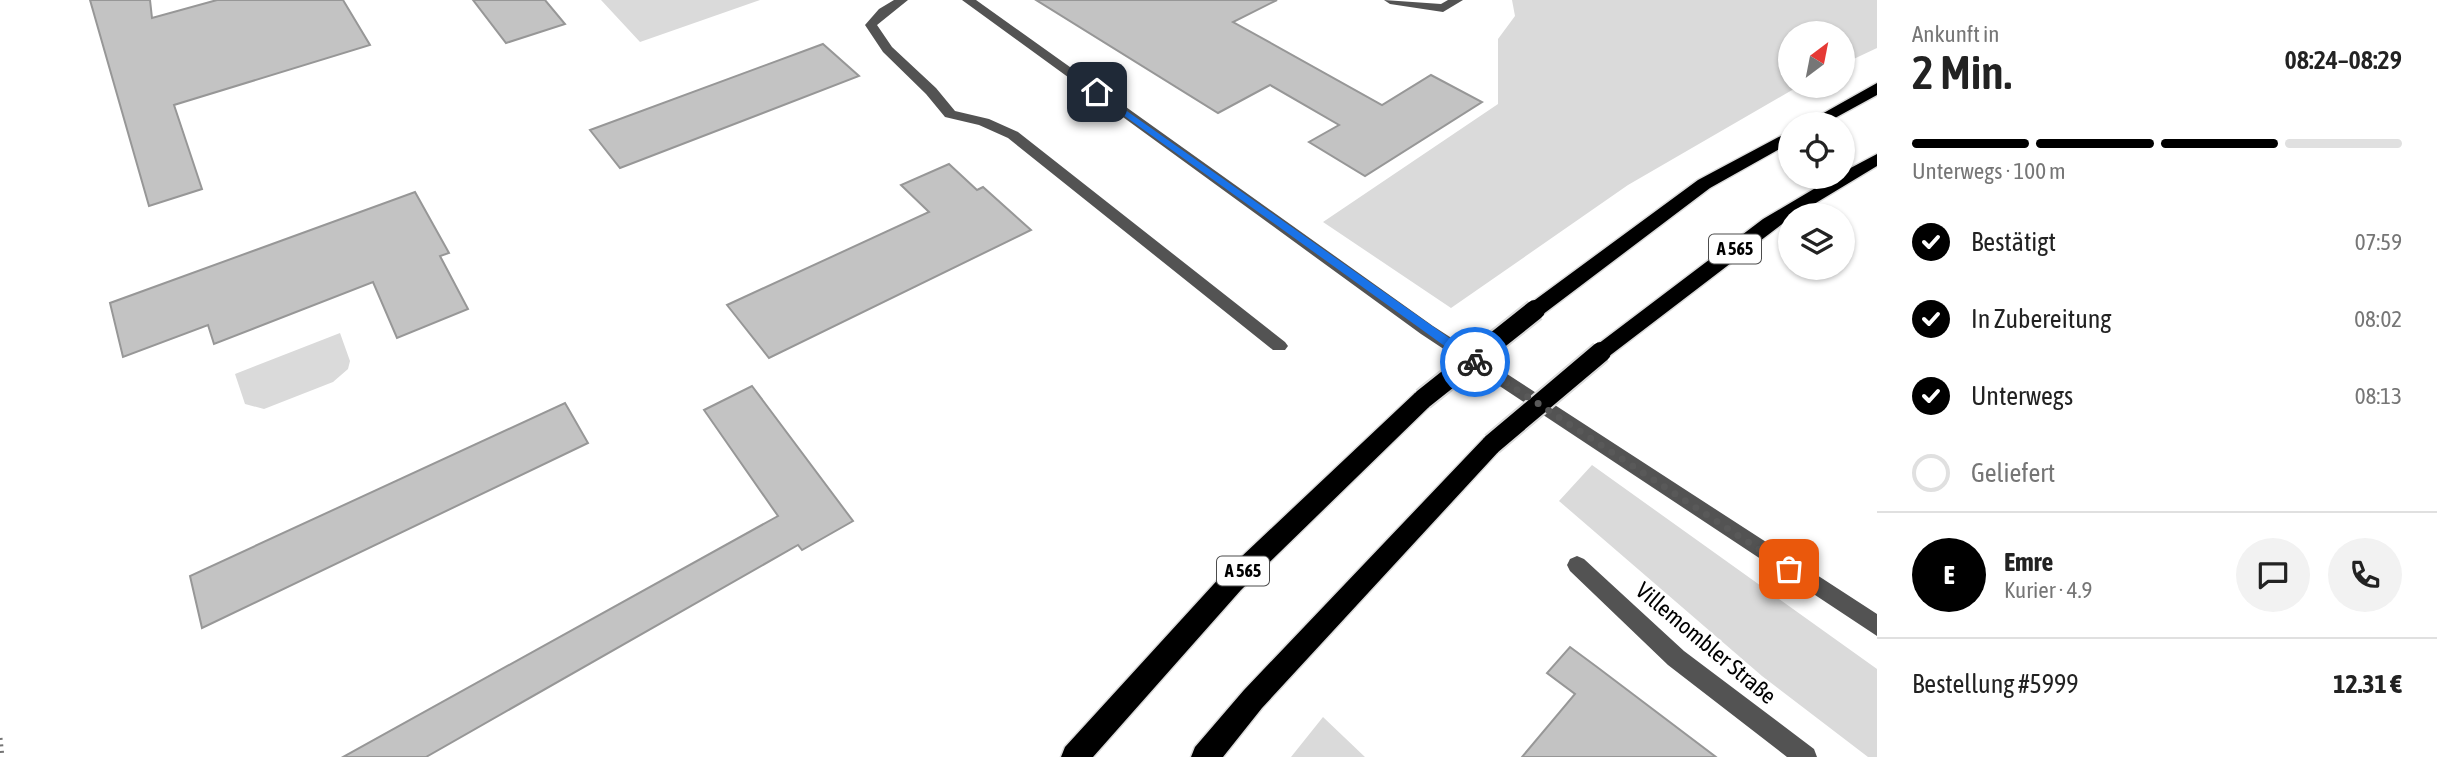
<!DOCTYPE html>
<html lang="de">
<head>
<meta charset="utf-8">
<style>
	:root { --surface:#fff; --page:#f2f2f2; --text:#222; --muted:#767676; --line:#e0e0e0; --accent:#000 }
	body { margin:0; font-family:"Asap Condensed",sans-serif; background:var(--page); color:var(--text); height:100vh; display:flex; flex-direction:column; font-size:26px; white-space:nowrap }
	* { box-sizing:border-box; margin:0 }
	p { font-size:23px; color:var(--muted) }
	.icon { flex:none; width:38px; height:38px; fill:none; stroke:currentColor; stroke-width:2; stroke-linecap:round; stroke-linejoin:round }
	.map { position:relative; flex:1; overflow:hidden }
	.drawer { display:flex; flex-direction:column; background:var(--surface); width:560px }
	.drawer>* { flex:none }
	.needle { width:46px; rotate:32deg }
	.tools { position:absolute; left:1778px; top:21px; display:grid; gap:14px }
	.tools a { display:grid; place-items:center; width:77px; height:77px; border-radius:50%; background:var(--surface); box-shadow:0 2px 5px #0004; font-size:35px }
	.pin { position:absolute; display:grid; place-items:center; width:60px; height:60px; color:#fff; margin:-30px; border-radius:14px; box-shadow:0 4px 10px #0006 }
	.courier { position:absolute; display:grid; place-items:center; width:70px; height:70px; margin:-35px; border:5px solid #1a73e8; border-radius:50%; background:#fff; color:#222; box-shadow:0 2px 9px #0007 }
	.overview em { font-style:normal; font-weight:600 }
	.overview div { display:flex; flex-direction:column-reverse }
	.overview { display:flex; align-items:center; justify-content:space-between; height:119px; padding:0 35px }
	h1 { font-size:46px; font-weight:600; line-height:52px }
	.bar { display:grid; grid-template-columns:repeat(4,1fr); gap:10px 7px; align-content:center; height:84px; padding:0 35px }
	.bar i { height:9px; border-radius:5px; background:var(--line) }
	.bar .current { background:var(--accent) }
	.bar p { grid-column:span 4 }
	.line { display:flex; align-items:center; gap:18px; padding:0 35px; border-top:2px solid var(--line) }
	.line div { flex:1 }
	.round { display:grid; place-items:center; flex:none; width:74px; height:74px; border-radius:37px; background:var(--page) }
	ol { padding:0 35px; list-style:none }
	li { display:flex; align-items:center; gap:21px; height:77px }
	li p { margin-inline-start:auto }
	li .icon { padding:7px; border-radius:50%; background:var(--accent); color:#fff; stroke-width:4 }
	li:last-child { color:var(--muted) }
	li i { width:38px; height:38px; border:4px solid var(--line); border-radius:50% }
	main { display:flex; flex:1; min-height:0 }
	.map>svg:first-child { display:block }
	.green { fill:#dadada }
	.building { fill:#c3c3c3; stroke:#979797; stroke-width:2 }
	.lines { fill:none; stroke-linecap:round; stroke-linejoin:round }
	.highway-casing { stroke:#dbdbdb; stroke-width:3 }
	.path { stroke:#757575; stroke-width:5; stroke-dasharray:2 4.5; stroke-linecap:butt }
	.minor { fill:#535353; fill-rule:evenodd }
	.highway { fill:#000; fill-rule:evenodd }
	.highway-bridge-casing { stroke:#dbdbdb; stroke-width:24; stroke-linecap:butt }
	.highway-bridge { stroke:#000; stroke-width:20 }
	.route { fill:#1a73e8 }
	.done { stroke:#595959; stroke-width:7; stroke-dasharray:0 12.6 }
	.labels { text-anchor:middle; stroke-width:5; stroke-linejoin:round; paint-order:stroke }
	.shield { fill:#fff; stroke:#4c4c4c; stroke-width:2 }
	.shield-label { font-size:18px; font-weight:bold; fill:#000 }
	.near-street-label { font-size:23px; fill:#000; stroke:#fff }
</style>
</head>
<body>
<main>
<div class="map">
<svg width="1877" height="757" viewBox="0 0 1877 757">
	<rect width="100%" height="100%" fill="#fff"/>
	<!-- green -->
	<path class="green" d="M601,0h159l-120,42z
		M1512,0h365v48l-34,16v-31h-53v53h9l-171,99 -177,123 -128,-86 175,-118v-65l17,-23z
		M340,333l10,28 -2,8 -15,13 -69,27 -19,-5 -10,-30z
		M1592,465l285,204v88h-9l-106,-81 -203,-175z
		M1323,717l42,40h-74z"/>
	<!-- building -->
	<path class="building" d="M90,0h60l2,18 65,-18h126l27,45 -196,60 28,84 -53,17z
		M473,0h72l20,24 -59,19z
		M1036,0h241l-44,22 149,83 49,-30 51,27 -117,74 -56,-34 30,-17 -69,-40 -52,28z
		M823,44l36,32 -239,92 -30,-38z
		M949,164l28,26 6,-3 48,43 -262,128 -42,-53 202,-93 -28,-27z
		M415,192l34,61 -9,3 28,53 -71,29 -24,-56 -159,62 -6,-19 -85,32 -13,-54z
		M752,386l101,135 -51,29 -4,-5 -372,212h-83l435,-241 -74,-106z
		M565,403l23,40 -386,185 -12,-52z
		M1570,647l27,20 119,90h-194l53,-63 -28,-21z"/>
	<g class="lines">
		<defs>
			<path id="highway" d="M1877,83v12l-53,29h-20z
				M1790,131v12l-80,45 -168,127h-14l-3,-5 3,-5 170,-125z
				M1877,154v12l-81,49h-6v3l-182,139h-14l-3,-5 3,-5 169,-128 71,-42h9v-5z
				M1423,391l8,2 3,6 -3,6 -190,185 -148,167h-32l4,-10 158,-173 192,-181z
				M1492,435l8,3 3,6 -3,6 -238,258 -39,49h-32l4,-10 49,-57 240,-252z"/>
		</defs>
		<!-- highway casing -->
		<use href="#highway" class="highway-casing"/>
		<!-- path -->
		<path class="path" d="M0,738l2,19"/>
		<!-- minor -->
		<path class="minor" d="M894,0h14l-31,25 15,22 44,41 19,23 34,8 29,13 267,210 3,4 -3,4h-12l-265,-212 -29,-13 -34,-8 -19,-23 -43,-42 -18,-27 14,-16z
			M962,0h14l457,326 444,288v22l-456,-302z
			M1384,0l57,4 7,-4h15l-20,12 -53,-8z
			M1577,556l7,3 100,92 130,98 3,8h-30l-119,-92 -98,-94 -3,-6 3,-6z"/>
		<!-- highway -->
		<use href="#highway" class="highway"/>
		<defs>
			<path id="highway-bridge" d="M1423,399l112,-89
				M1492,444l109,-92"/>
		</defs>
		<!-- highway-bridge casing -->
		<use href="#highway-bridge" class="highway-bridge-casing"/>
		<!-- highway-bridge -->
		<use href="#highway-bridge" class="highway-bridge"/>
	</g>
	<!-- route -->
	<path class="route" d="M1097,90l382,269v6h-8l-377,-271z"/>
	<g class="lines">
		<!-- done -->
		<path class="done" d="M1475,362l314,207"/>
	</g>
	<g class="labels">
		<!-- shield labels -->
		<g class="shield">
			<rect x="1709" y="234.5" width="52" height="29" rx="5"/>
			<rect x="1217" y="556.5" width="52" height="29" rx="5"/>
		</g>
		<g class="shield-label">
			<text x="1735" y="255">A 565</text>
			<text x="1243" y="577">A 565</text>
		</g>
		<!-- near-street labels -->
		<g class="near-street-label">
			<text transform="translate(1706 643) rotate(40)" y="8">Villemombler Straße</text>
		</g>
	</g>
</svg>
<div class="tools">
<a><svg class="needle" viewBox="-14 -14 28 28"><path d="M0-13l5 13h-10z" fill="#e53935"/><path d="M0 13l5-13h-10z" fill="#767676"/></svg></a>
<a><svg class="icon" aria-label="locate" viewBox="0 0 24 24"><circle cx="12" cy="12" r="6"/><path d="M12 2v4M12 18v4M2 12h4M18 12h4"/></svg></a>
<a><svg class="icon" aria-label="layers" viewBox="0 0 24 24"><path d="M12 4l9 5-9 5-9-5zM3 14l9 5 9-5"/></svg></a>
</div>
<div class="pin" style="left:1789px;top:569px;background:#ea580c"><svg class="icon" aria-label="bag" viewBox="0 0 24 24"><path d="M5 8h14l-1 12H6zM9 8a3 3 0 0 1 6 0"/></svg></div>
<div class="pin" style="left:1097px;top:92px;background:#1f2937"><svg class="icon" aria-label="home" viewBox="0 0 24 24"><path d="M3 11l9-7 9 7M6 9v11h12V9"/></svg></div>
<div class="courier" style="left:1475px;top:362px"><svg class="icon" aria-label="bike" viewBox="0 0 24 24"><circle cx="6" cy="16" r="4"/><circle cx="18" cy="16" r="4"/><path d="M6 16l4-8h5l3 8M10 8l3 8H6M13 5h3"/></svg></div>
</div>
<section class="drawer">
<div class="overview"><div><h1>2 Min.</h1><p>Ankunft in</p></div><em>08:24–08:29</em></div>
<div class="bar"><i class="current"></i><i class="current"></i><i class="current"></i><i></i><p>Unterwegs · 100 m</p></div>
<ol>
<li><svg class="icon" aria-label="check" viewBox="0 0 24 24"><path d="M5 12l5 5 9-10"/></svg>Bestätigt<p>07:59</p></li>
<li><svg class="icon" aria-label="check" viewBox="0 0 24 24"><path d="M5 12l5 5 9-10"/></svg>In Zubereitung<p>08:02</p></li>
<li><svg class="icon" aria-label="check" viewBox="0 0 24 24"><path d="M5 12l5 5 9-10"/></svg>Unterwegs<p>08:13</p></li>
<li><i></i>Geliefert</li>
</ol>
<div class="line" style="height:126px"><b class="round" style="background:var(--accent);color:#fff">E</b><div><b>Emre</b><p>Kurier · 4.9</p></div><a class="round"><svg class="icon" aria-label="chat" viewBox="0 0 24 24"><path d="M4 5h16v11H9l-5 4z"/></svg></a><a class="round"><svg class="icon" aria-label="phone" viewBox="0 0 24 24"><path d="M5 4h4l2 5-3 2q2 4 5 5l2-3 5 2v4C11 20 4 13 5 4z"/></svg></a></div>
<div class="line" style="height:91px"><div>Bestellung #5999</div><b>12.31 €</b></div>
</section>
</main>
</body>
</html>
